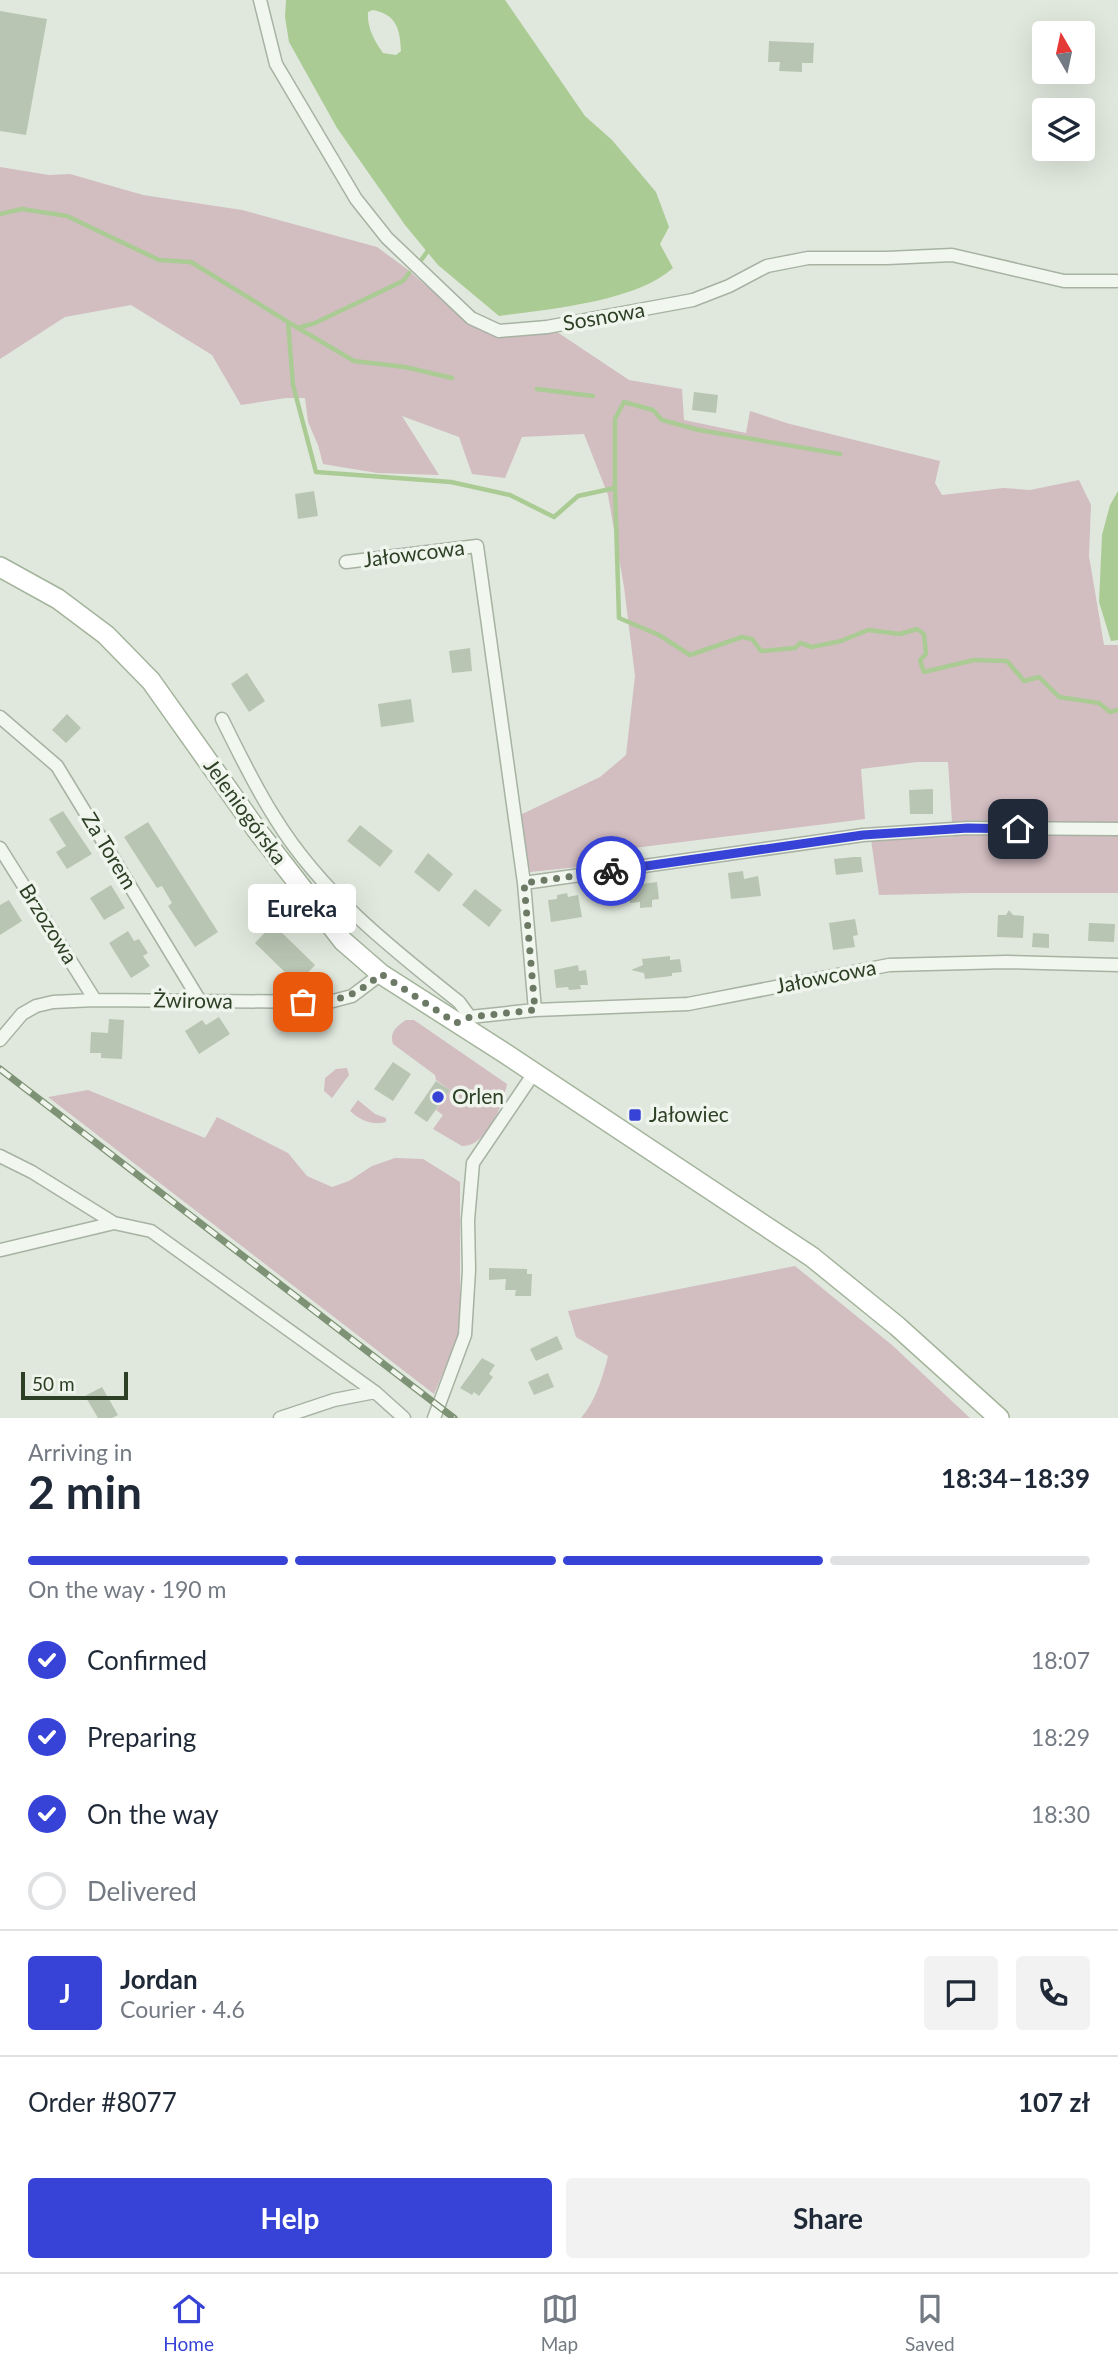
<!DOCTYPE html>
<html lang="en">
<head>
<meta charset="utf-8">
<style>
	:root { --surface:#fff; --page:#f2f2f3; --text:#1f2937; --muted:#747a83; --line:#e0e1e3; --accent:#3743d7 }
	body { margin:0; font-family:Lato,sans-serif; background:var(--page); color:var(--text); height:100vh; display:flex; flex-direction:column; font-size:26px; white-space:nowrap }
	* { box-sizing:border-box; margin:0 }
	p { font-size:23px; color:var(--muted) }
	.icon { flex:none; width:38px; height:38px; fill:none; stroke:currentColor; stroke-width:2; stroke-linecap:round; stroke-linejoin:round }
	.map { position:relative; height:1418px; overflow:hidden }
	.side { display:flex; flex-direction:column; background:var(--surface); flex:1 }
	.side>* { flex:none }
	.needle { width:46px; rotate:351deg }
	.controls { position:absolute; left:1032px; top:21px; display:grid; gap:14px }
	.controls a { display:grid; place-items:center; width:63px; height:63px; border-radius:7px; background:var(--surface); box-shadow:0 7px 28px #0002; font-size:35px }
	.scale { position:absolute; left:21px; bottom:18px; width:107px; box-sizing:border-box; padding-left:7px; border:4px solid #2d3f25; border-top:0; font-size:19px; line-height:24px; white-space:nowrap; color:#2d3f25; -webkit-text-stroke:5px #eff5ec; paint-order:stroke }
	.pin { position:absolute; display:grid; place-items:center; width:60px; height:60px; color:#fff; margin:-30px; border-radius:14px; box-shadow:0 4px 10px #0006 }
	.courier { position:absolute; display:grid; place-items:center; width:70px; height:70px; margin:-35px; border:5px solid #3743d7; border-radius:50%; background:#fff; color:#222; box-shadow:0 2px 9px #0007 }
	.bubble { position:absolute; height:49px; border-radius:7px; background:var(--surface); box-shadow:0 7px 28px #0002; font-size:23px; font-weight:700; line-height:49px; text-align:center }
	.overview em { font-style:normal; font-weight:700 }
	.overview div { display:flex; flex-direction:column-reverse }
	.overview { display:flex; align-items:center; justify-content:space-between; height:119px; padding:0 28px }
	h1 { font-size:46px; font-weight:700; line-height:52px }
	.bar { display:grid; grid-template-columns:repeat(4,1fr); gap:10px 7px; align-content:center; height:84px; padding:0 28px }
	.bar i { height:9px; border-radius:5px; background:var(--line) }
	.bar .active { background:var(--accent) }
	.bar p { grid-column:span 4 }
	.line { display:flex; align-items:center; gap:18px; padding:0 28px; border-top:2px solid var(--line) }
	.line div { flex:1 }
	.round { display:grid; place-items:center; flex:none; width:74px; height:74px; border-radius:7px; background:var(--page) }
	ol { padding:0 28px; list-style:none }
	li { display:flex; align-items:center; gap:21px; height:77px }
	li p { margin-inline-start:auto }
	li .icon { padding:7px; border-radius:50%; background:var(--accent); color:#fff; stroke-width:4 }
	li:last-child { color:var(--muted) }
	li i { width:38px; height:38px; border:4px solid var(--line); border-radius:50% }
	.action { display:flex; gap:14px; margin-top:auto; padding:14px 28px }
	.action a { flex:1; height:80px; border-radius:7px; background:var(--accent); color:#fff; font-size:28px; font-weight:700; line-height:80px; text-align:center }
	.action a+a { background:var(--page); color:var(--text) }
	.tabs { display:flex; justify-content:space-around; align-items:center; height:98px; border-top:2px solid var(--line); background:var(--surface); font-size:19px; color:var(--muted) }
	.tabs a { display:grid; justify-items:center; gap:4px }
	.tabs .active { color:var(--accent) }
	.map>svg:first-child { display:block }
	.green { fill:#d2bdc1 }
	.water { fill:#abcb94; fill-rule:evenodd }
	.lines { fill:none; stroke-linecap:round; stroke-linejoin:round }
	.stream { stroke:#abcb94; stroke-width:4.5 }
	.building { fill:#b9c5b3 }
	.street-casing { stroke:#a7b2a2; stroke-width:15 }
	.primary-casing { stroke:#a3b49b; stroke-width:22 }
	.street { stroke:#f1f6ef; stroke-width:12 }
	.primary { stroke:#fff; stroke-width:19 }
	.rail-casing { stroke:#7e9275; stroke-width:7 }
	.rail { stroke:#eff5ec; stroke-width:4.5; stroke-dasharray:13; stroke-linecap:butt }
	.done { stroke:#6c7a65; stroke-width:7; stroke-dasharray:0 12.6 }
	.route { stroke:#3743d7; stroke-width:9 }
	.poi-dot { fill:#3743d7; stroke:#eff5ec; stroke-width:2.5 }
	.labels { text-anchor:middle; stroke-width:7; stroke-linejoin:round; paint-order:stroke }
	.street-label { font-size:21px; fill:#2d3f25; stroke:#eff5ec }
	.poi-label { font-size:21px; fill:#2d3f25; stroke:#eff5ec; text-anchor:start }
</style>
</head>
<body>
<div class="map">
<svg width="1118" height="1418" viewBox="0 0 1118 1418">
	<rect width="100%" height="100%" fill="#e0e8dd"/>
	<!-- green -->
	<path class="green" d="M0,167l49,8 21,-1 73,21 99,15 135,37 30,22 62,54 25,12 63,-3 72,48 53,9 2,31 62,13 4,-22 40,13 150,37 -5,22 7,12 61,-7 27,2 49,-10 12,25 -2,51 15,89h14v248h-147l-92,2 -8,-55 82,-3 -5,-75h-31l-56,7 4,50 -263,33 -14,14 -58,6 -10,-57 80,-38 26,-22 9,-79 -11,-89 -16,-92 -24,-61 -62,3 -17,41 -33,-4 -13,-37 -57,-21 37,59 -62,-2 -54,-9 -5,-19 -10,-23 -3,-24h-19l-45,7 -29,-50 -81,-50 -66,12 -65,42z
		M406,1020h8l93,64c-4,20 -20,63 -45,62l-29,-17 10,-14 -7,-5 14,-20 -14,-10 -1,-5 -42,-31c-4,-12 4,-18 13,-24z
		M347,1068l2,7 -17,23 -8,-7 1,-13 11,-9z
		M88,1090l117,48 12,-21 71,36 19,23 25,11 17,-6 23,-15 23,-8 28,1 37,23v151l-26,61 -386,-297z
		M358,1100l17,14 11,4v4c-14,4 -26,-2 -36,-11z
		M795,1266l97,79 78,73h-389c14,-16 22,-41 27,-62l-32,-19 -8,-26z"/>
	<!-- water -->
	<path class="water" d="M286,0h219l80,116 27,24 44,52 13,35 -9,17 13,24c-38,34 -124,41 -174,48l-61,-51 -33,-40 -68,-97 -48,-86 -4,-25zM373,10c24,5 27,19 28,41l-5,4 -13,-2c-9,-13 -16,-25 -15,-41z
		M1118,491v149l-7,1 -12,-39 3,-67 8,-30z"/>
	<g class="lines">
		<!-- stream -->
		<path class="stream" d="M0,214l22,-5 45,7 92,44 32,2 97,60 5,63 23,87 135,10 59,13 44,22 24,-21 37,-8 4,130 40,17 31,20 52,-18 10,2 9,12 34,-3 5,-5 12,4 29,-6 27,-11 32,4 17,-5 7,5 2,20 -6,6 4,12 50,-12 33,1 17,20 15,-4 20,20 40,6 11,9 8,-2
			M422,259l5,-7
			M288,322l66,39 51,6 47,11
			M298,328l17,-5 88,-42 6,-8
			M537,389l56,7
			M615,488v-69l9,-17 29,8 9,10 37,10 141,24"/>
	</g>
	<!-- building -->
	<path class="building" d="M0,11l47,8 -21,116 -26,-4z
		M769,41l45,2 -1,20h-11v9l-23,-1 1,-9h-12z
		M694,392l24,3 -2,18 -24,-3z
		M314,491l4,25 -20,3 -3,-25z
		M470,648l2,23 -20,2 -3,-22z
		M247,673l18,28 -16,11 -18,-28z
		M411,699l3,23 -33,5 -3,-23z
		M67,714l14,14 -15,15 -14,-13z
		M933,789v25h-23l-1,-24z
		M63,811l29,43 -25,15 -11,-17 10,-6 -17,-27z
		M148,822l70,110 -23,15 -27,-41 4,-3 -10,-17 -5,2 -33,-51z
		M360,825l33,26 -13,16 -33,-26z
		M428,853l25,21 -14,18 -25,-20z
		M854,857h7l2,15 -27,3 -2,-16z
		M743,871l1,8 14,-3 3,20 -30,3 -3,-26z
		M657,882l2,17 -7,1v7l-12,1v-6l-10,1 -2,-17z
		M111,885l14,23 -21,12 -14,-22z
		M475,889l27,21 -13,17 -27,-22z
		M567,893l1,4 10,-2 4,22 -31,5 -3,-22 9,-1v-4z
		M9,900l13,21 -22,14v-30z
		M1009,910l4,5 11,1 -1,22 -26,-1 1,-22h8z
		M855,919l3,16 -5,1 2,11 -22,3 -4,-27z
		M1089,923l26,1 -1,18 -26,-1z
		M273,924l42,41 -18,19 -42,-41z
		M128,931l6,10 5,-2 9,14 -5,3 7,10 -19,12 -22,-35z
		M1033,933l16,1v14l-17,-1z
		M670,956v4l10,-1 2,13 -10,1v3l-27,3 -1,-6 -13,-3 12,-5 -1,-6z
		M578,965l1,6 7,-1 2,15h-8l1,4 -12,1 -1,-3 -12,1 -2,-18z
		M219,1017l11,17 -31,20 -14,-23 17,-11 4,5z
		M109,1019l15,1 -2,39 -21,-1v-5h-11l1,-21 17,1z
		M393,1062l18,12 -18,27 -19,-12z
		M436,1081l14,9 -23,32 -13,-9z
		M489,1268l38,1v5h5l-1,22h-16l1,-6h-11l1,-11 -17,1z
		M557,1336l6,13 -27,12 -6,-12z
		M482,1358l13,7 -6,9 4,3 -14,19 -5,-4 -2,3 -12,-7z
		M548,1373l6,14 -20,8 -6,-13z
		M102,1387l16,28 -6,3h-14l-13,-22z"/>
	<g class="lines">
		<defs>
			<path id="street" d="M260,0l16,64 80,135 31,39 84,80 28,13 48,-4 146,-27 36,-14 38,-20 41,-8h79l65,-3 112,26h52
				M346,562l131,-16 47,337
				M0,717l57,49 143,235
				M222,719c17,34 33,68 53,99 46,75 116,130 184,184l11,15
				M0,848l95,152
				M535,1010l-11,-127 339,-48 105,-7 150,1
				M456,1023l14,-6 65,-7 153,-6 201,-39 117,-3 112,3
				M0,1040l22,-26 14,-8 17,-4 42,-2 234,2 23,-6 29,-22
				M0,1156l32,16 82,51
				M1,1250l113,-27 37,8 224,161
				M280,1418l54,-18 41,-8 29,26
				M434,1418l31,-83 4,-65 -1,-50 5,-57 61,-90"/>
			<path id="primary" d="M0,567l58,32 48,36 45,46 105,148 87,112 38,33 122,78 309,205 85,69 102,92"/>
		</defs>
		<!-- street casing -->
		<use href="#street" class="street-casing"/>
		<!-- primary casing -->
		<use href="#primary" class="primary-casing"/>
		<!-- street -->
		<use href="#street" class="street"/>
		<!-- primary -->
		<use href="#primary" class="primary"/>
		<defs>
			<path id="rail" d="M0,1069l454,349"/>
		</defs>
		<!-- rail casing -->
		<use href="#rail" class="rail-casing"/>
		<!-- rail -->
		<use href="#rail" class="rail"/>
	</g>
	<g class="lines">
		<!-- done -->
		<path class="done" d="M303,1002c35,0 51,-5 78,-28l75,49 14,-6 65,-7 -11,-127 87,-12"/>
		<!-- route -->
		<path class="route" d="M611,871l252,-36 105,-7 50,1"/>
	</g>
	<!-- markers -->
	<g class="poi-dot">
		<circle cx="438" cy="1097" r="7"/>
		<rect x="628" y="1108" width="14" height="14" rx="3.5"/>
	</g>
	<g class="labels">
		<!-- street labels -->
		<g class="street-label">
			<text transform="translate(604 317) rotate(-10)" y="7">Sosnowa</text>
			<text transform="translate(414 554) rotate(-7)" y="7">Jałowcowa</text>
			<text transform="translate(245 812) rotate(54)" y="7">Jeleniogórska</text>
			<text transform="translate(109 851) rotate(59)" y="7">Za Torem</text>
			<text transform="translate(48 924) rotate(58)" y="7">Brzozowa</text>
			<text transform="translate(826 977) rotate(-11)" y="7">Jałowcowa</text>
			<text transform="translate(193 1001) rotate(1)" y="7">Żwirowa</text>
		</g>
		<!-- poi labels -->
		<g class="poi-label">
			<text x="452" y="1104">Orlen</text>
			<text x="649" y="1122">Jałowiec</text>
		</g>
	</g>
</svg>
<div class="controls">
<a><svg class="needle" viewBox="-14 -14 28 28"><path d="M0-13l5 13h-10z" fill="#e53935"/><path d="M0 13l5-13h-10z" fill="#747a83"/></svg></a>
<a><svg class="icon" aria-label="layers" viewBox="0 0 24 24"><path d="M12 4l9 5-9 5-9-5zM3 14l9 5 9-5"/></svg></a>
</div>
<div class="scale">50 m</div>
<div class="pin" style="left:303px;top:1002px;background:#ea580c"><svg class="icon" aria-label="bag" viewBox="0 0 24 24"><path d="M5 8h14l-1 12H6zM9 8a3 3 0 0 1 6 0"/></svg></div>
<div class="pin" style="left:1018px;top:829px;background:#1f2937"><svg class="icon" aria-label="home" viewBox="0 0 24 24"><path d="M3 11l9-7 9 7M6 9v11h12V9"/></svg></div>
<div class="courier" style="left:611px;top:871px"><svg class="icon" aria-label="bike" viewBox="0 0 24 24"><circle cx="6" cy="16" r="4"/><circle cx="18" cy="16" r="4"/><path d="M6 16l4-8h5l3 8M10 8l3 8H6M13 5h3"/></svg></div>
<div class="bubble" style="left:248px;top:884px;width:108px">Eureka</div>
</div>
<section class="side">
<div class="overview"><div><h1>2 min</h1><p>Arriving in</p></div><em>18:34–18:39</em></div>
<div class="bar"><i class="active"></i><i class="active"></i><i class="active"></i><i></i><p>On the way · 190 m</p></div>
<ol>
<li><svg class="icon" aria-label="check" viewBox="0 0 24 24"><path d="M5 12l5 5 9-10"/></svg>Confirmed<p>18:07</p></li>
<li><svg class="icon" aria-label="check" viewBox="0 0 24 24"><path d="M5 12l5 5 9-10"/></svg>Preparing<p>18:29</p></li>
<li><svg class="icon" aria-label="check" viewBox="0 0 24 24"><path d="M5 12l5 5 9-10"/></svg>On the way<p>18:30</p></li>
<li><i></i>Delivered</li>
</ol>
<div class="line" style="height:126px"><b class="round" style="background:var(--accent);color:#fff">J</b><div><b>Jordan</b><p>Courier · 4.6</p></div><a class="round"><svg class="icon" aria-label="chat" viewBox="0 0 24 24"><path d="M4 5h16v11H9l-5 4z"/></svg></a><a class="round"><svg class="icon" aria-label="phone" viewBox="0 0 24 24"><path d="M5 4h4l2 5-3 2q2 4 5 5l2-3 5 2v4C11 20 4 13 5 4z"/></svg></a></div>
<div class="line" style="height:91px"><div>Order #8077</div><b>107 zł</b></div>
<div class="action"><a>Help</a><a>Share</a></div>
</section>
<nav class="tabs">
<a class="active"><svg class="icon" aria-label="home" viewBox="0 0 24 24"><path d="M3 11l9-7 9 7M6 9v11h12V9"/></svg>Home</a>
<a><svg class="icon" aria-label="map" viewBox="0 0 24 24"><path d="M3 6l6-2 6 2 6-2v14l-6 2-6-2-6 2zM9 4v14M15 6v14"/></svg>Map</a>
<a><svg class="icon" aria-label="saved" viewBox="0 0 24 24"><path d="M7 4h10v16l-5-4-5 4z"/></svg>Saved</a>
</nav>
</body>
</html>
